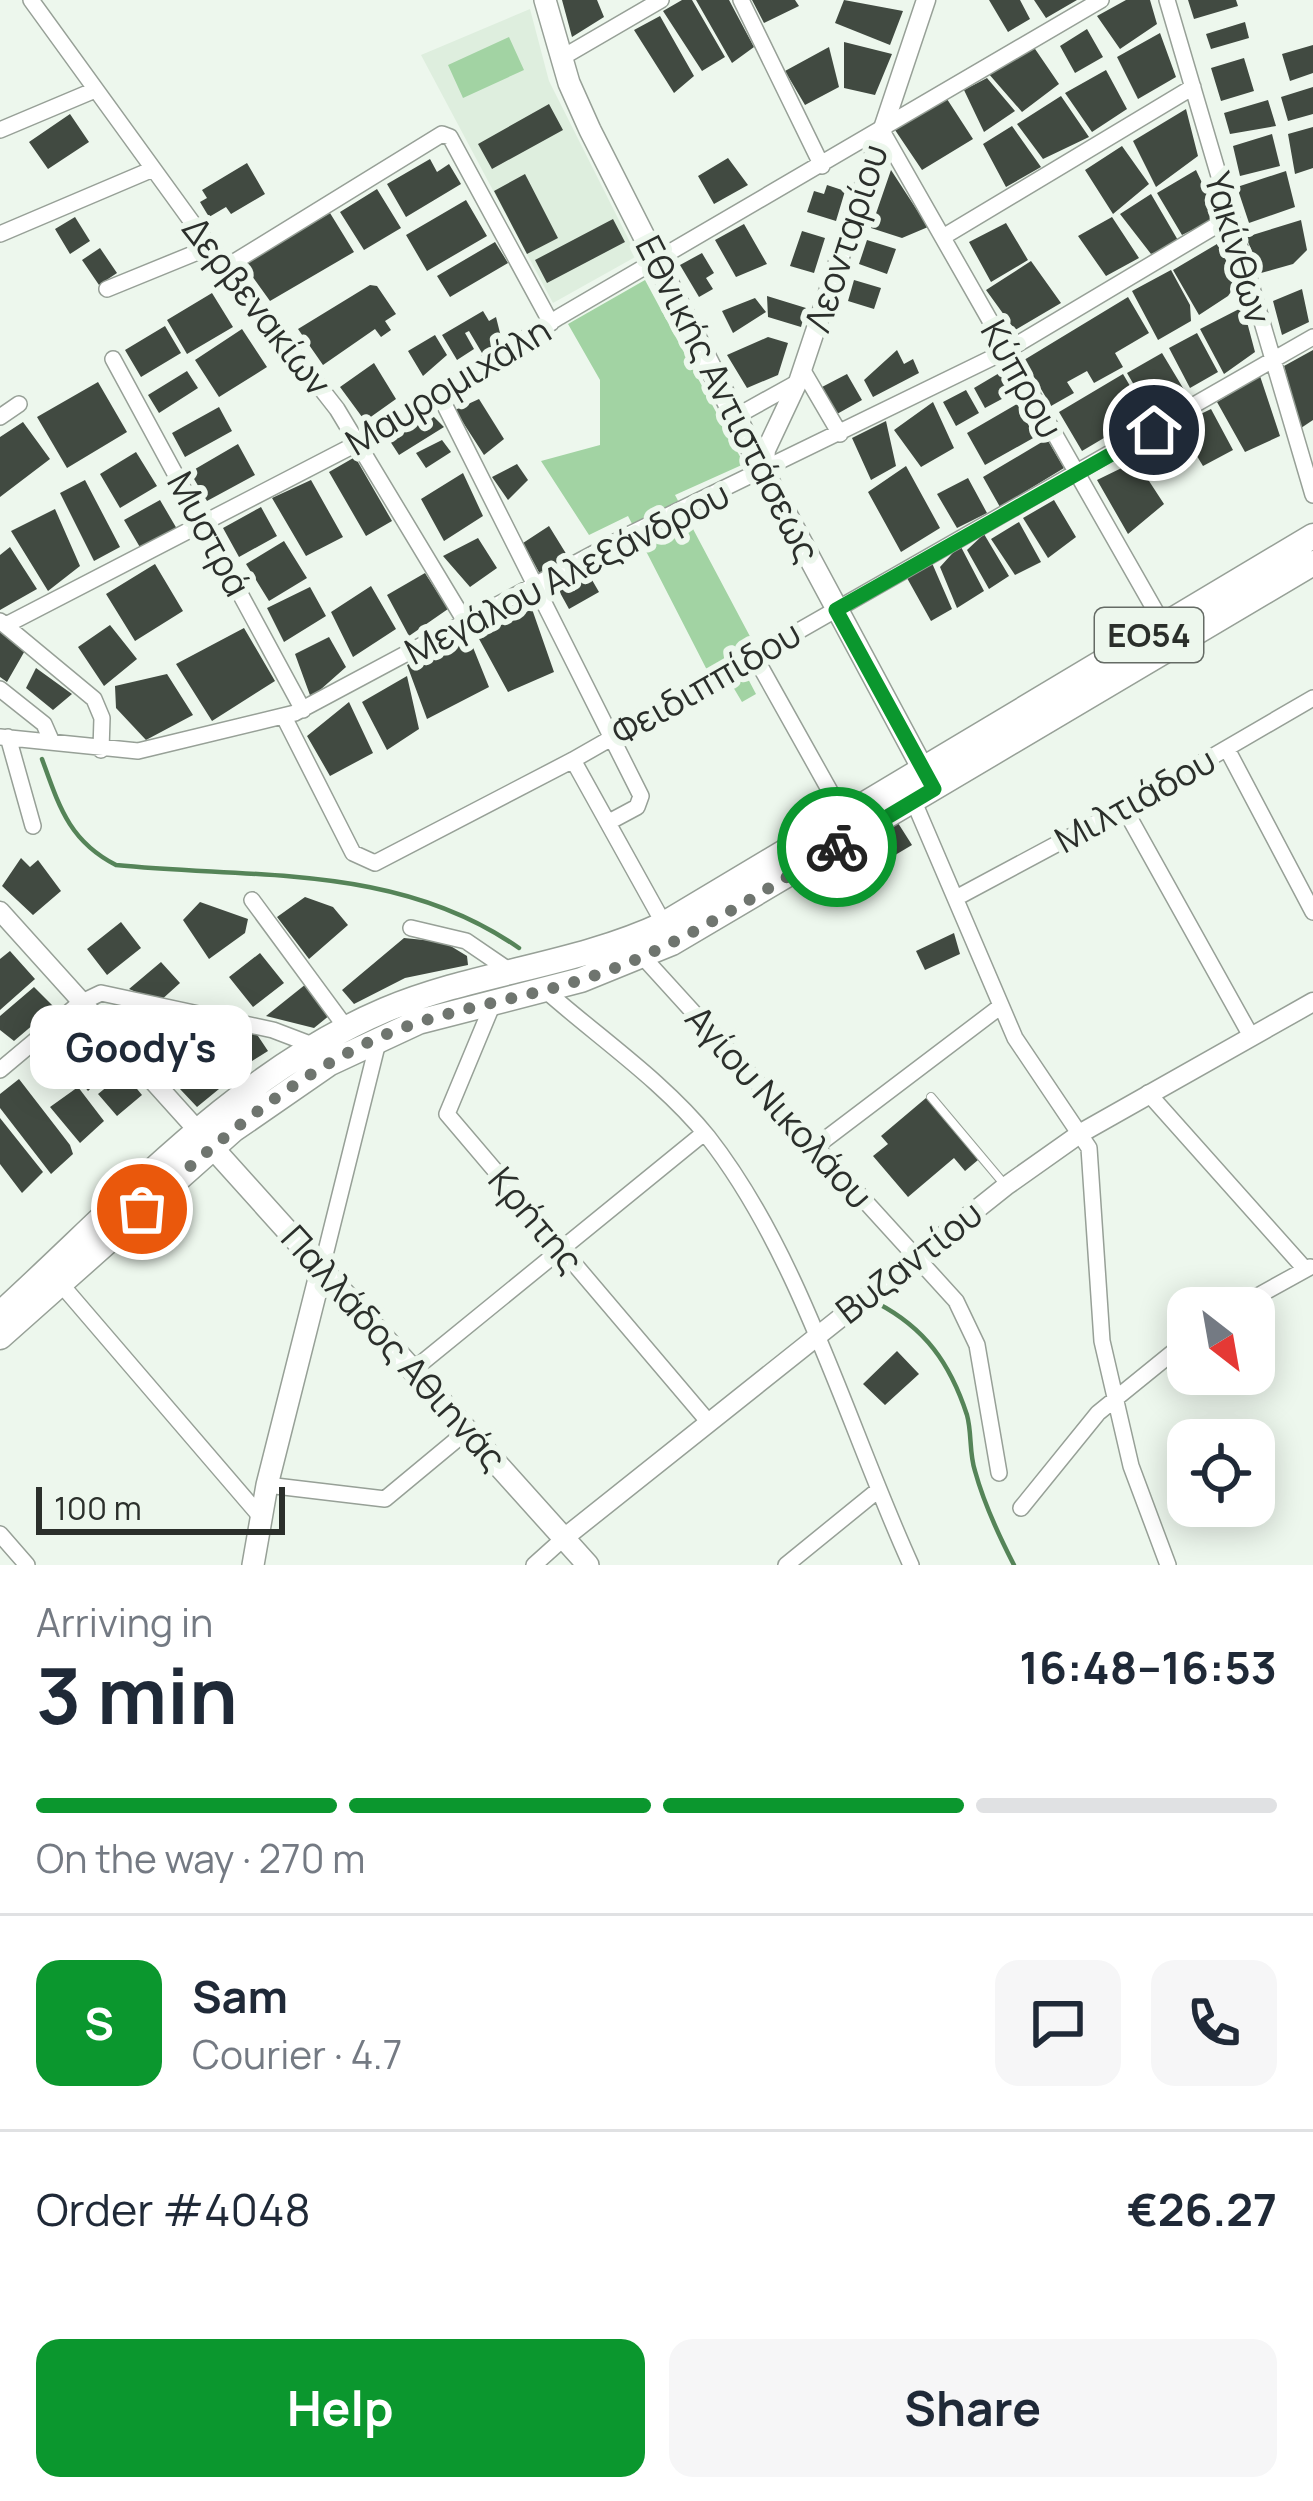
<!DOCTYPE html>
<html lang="en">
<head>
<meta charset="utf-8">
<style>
	:root { --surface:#fff; --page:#f6f6f7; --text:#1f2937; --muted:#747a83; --line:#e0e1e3; --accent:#0b972e }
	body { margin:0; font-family:Manrope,sans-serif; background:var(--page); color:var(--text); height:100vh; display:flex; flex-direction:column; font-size:45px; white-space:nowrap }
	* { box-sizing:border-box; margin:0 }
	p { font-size:39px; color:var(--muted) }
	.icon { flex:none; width:66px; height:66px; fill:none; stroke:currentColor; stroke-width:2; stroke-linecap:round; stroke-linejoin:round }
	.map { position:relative; height:1565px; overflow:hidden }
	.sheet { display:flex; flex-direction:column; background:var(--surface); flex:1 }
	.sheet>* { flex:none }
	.needle { width:78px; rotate:149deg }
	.fabs { position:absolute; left:1167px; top:1287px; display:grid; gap:24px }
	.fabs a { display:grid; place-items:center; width:108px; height:108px; border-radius:24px; background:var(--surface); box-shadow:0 6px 30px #0003; font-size:60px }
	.scale { position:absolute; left:36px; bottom:30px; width:249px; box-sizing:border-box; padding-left:12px; border:6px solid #2b2f2b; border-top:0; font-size:33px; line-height:42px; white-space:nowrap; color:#2b2f2b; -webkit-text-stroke:9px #edf7ed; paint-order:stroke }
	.pin { position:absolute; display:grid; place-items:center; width:102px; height:102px; color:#fff; margin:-51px; border:6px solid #fff; border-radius:50%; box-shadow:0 3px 12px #0007 }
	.courier { position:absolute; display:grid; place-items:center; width:120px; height:120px; margin:-60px; border:9px solid #0b972e; border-radius:50%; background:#fff; color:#222; box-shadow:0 3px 15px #0007 }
	.bubble { position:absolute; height:84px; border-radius:24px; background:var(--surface); box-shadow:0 6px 30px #0003; font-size:39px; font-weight:700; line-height:84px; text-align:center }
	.summary em { font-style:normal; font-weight:700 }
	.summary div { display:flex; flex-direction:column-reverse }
	.summary { display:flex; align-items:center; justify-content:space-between; height:204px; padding:0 36px }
	h1 { font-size:78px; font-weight:700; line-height:90px }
	.bar { display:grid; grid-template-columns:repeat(4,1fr); gap:18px 12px; align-content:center; height:144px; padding:0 36px }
	.bar i { height:15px; border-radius:9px; background:var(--line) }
	.bar .on { background:var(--accent) }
	.bar p { grid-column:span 4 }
	.line { display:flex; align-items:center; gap:30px; padding:0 36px; border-top:3px solid var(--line) }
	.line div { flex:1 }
	.round { display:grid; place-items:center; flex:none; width:126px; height:126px; border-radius:24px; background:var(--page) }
	.action { display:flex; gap:24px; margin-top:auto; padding:24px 36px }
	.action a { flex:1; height:138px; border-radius:24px; background:var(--accent); color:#fff; font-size:48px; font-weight:700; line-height:138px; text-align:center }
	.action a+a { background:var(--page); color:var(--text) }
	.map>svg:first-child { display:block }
	.built { fill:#deeede }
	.green { fill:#a2d3a3 }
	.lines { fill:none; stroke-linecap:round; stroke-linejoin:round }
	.stream { stroke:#558458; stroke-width:4.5 }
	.building { fill:#414a41 }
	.service-casing { stroke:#97a097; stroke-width:10 }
	.minor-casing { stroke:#97a097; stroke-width:18 }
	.tertiary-casing { stroke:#97a097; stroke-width:21 }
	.secondary-casing { stroke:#97a097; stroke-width:24 }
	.primary-casing { stroke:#97a097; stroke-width:27 }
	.service { stroke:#fff; stroke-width:8 }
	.minor { stroke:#fff; stroke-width:15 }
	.tertiary { stroke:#fff; stroke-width:18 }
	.secondary { stroke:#fff; stroke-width:21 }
	.primary { stroke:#fff; stroke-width:24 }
	.done { stroke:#6f756f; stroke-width:12; stroke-dasharray:0 21.6 }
	.route { stroke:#0b972e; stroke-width:15 }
	.labels { text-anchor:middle; stroke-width:12; stroke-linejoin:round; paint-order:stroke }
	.shield { fill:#edf7ed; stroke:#656b65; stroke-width:3 }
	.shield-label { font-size:33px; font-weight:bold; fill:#2b2f2b }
	.street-label { font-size:36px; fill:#2b2f2b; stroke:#edf7ed }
</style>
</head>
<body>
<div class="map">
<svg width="1313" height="1565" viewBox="0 0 1313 1565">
	<rect width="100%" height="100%" fill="#edf7ed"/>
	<!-- built -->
	<path class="built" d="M530,9l19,72 88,175 -84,47 -132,-248z"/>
	<!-- green -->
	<path class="green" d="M509,37l15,33 -61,28 -15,-33z
		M645,280l99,184 -69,31 79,149 -19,10 21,40 -14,8 -22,-37 -12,7 -80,-156 -39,19 -48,-74 59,-16v-65l-32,-56z"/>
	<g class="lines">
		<!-- stream -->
		<path class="stream" d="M42,759c17,47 27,82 74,106 139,14 281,-2 403,83
			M877,1303c48,25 73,60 90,112 5,18 2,38 8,56 9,33 23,63 39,94"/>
	</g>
	<!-- building -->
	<path class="building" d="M562,0h35l7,17 -32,20z
		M682,0h10l33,57 -23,14 -39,-60z
		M696,0h33l25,47 -22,16z
		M752,0h43l4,6 -35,17z
		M844,0l59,11 -13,34 -55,-22z
		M989,0h31l10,19 -22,13z
		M1034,0h43l-31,18z
		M1126,0h24l7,24 -37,25 -23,-33z
		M1188,0h48l2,6 -44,13z
		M660,16l34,60 -20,17 -40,-63z
		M1245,22l4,16 -38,11 -5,-15z
		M1087,29l16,28 -28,16 -15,-27z
		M1160,33l16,44 -38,22 -21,-42z
		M844,42l48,12 -17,41 -31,-7z
		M1031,43l28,41 -37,28 -34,-39z
		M1313,45v28l-23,8 -8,-27z
		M829,47l10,40 -34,18 -20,-34z
		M1244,58l10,33 -33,10 -10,-33z
		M1106,70l21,39 -35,23 -27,-39z
		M987,78l28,33 -31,21 -20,-42z
		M1313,87v27l-25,7 -7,-24z
		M1061,96l28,41 -46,22 -26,-35z
		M947,99l26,40 -51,31 -27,-40z
		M1268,100l8,26 -46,8 -6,-21z
		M549,104l14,26 -71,39 -14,-25z
		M1186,109l12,47 -42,31 -23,-46z
		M70,114l19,28 -41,27 -19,-27z
		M1012,126l29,41 -35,20 -23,-43z
		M1313,127v41l-18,6 -7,-40z
		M1272,134l8,32 -40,10 -7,-30z
		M1122,146l27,38 -36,30 -28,-44z
		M728,158l20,27 -34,19 -16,-28z
		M430,159l7,13 12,-8 12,20 -55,33 -19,-33z
		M247,163l18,31 -34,20 -5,-7 -17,10 -9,-15 7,-4 -5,-8z
		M891,170l37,57 -26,11 -31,-10z
		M1196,170l22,47 -36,18 -25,-42z
		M1286,171l9,36 -46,16 -12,-36z
		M525,174l33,64 -31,16 -33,-63z
		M827,185l18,6 -9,30 -29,-9 7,-21 10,3z
		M377,189l24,39 -37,22 -24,-38z
		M1151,194l28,48 -28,12 -31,-40z
		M466,200l21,36 -60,35 -21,-36z
		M330,213l24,39 -84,49 -26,-36z
		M75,217l15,24 -20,13 -15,-25z
		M1112,217l27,41 -33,18 -28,-40z
		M613,219l12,23 -78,41 -12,-23z
		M1301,220l6,30 -14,14 -32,9 -15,-36z
		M1006,223l22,37 -37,22 -22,-40z
		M744,224l23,40 -31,13 -21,-37z
		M802,231l23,7 -11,35 -24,-7z
		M867,240l29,9 -9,25 -28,-10z
		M495,242l13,21 -58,34 -13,-21z
		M1217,244l21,38 -10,14 -29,19 -26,-45z
		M100,248l17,25 -18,12 -17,-25z
		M702,253l12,20 -8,5 7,11 -14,8 -19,-32z
		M1031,261l30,42 -46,27 -29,-40z
		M1171,270l19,35 1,16 -33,19 -26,-49z
		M854,280l27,8 -7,21 -26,-8z
		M370,285l7,1 19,28 -11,7 6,9 -10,7 -6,-8 -52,36 -25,-36z
		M1302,289l7,33 -27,13 -9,-34z
		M212,293l21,34 -46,27 -20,-34z
		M767,296l39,12 -5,19 -33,-10z
		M1128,297l21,36 -34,20 8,14 -29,16 -7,-12 -20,11 7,11 -23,13 -27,-46z
		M755,298l11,14 -33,21 -11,-22z
		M1243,307l12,45 -31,22 -24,-45z
		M483,311l6,10 7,-4 6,24 -20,12 -13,-22 -4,2 9,16 -17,11 -15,-25z
		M165,326l16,27 -40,24 -16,-27z
		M242,329l25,38 -48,30 -24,-37z
		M1197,333l21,39 -28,16 -21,-40z
		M435,335l12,20 -24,21 -15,-25z
		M768,337l20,6 -10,32 -31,13 -20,-33z
		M897,350l7,14 9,-5 6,14 -46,24 -9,-17z
		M1313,350v70l-12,8 -17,-62z
		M1162,353l24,40 -35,21 -24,-41z
		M374,363l22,36 -31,22 -25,-34z
		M187,371l11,17 -39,25 -11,-18z
		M1001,372l12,21 -28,15 -11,-20z
		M847,374l15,26 -25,14 -15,-27z
		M1123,374l23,39 -64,38 -23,-39z
		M1260,376l20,60 -35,16 -28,-50z
		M98,382l29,50 -60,36 -30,-51z
		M966,390l13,23 -23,13 -13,-24z
		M479,399l25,40 -20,16 -29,-45z
		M933,402l21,46 -33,19 -27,-37z
		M1017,404l18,33 -50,28 -18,-32z
		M219,407l13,24 -47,26 -13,-24z
		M1211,409l22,41 -30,16 -25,-41z
		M429,412l15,15 -45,28 -11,-17z
		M886,421l10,45 -25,14 -19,-42z
		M23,422l27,37 -50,38v-60z
		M1163,434l18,25 -25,15 -22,-20z
		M1047,439l17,29 -64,39 -17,-30z
		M442,440l9,12 -25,16 -10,-15z
		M238,444l17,31 -48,26 -17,-29z
		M136,452l21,34 -37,22 -20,-34z
		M355,457l37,64 -26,15 -37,-64z
		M1136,461l28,43 -36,30 -31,-54z
		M517,464l11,16 -20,20 -16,-23z
		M906,466l34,62 -39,24 -33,-60z
		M463,473l20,43 -39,25 -23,-42z
		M968,478l19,35 -30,15 -20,-34z
		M85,480l35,67 -26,14 -34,-68z
		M311,480l32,57 -37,19 -34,-58z
		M160,500l17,29 -36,20 -17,-29z
		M1054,500l22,37 -28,21 -25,-40z
		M261,507l16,29 -38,21 -16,-29z
		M55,509l25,57 -32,25 -37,-60z
		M1019,522l22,40 -26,13 -24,-36z
		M549,526l21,34 -29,16 -18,-33z
		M984,534l25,42 -20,13 -22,-39z
		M478,538l19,30 -27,19 -27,-31z
		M284,541l23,37 -38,23 -23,-37z
		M960,545l24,46 -27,17 -17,-41z
		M10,547l27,42 -37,21v-55z
		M932,563l20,46 -21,12 -24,-43z
		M155,564l28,47 -48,30 -29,-47z
		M425,573l23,36 -39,27 -22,-41z
		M588,573l11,19 -30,17 -11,-20z
		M371,586l25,43 -43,28 -22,-45z
		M310,587l16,29 -42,26 -17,-34z
		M532,609l22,63 -46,20 -30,-55z
		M110,625l27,34 -33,27 -26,-39z
		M244,628l31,53 -63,40 -36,-57z
		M0,630l27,17 -20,35 -7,-5z
		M468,635l21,52 -62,32 -20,-54z
		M329,637l17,30 -35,31 -16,-44z
		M36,668l36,26 -19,16 -27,-22z
		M167,674l26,41 -47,25 -30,-32 -1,-22z
		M407,676l12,53 -32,21 -25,-48z
		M349,702l24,51 -43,23 -23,-40z
		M898,823l14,22 -42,25 -14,-22z
		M21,858l9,9 8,-7 23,31 -28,24 -31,-29z
		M305,897l28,10 15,18 -39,34 -32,-42z
		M200,902l48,17 -3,14 -36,26 -26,-39z
		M121,922l20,26 -34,27 -20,-26z
		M954,933l6,21 -35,16 -9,-19z
		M404,938l40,4 23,14 1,9 -63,13 -51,26 -12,-14z
		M10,951l25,28 -35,31v-51z
		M260,953l24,30 -31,24 -24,-30z
		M161,962l19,21 -21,19 -30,-13z
		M306,984l24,31 -16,13 -48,-12z
		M34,987l20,20 -40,34 -14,-11v-14z
		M145,1015l60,15 4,13 -43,33 -46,-46z
		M76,1025l17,9 23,30 -28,27 -29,-34z
		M254,1030l14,21 -32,20 -14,-21z
		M213,1061l17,19 -33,27 -17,-18z
		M124,1073l18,22 -25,21 -19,-22z
		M19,1079l51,66 3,9 -22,20 -51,-66v-14z
		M78,1087l26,34 -24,22 -30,-36z
		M926,1098l52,62 -13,11 -11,-13 -46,39 -35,-41 15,-12 -7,-8z
		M0,1118l43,54 -21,21 -22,-29z
		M897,1351l22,23 -34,31 -22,-21z"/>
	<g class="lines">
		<defs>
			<path id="service" d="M931,1097l74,88"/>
			<path id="minor" d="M31,0l179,247 127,162 129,214
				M741,0l81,166
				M1167,0l146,495
				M563,57l98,-57
				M0,130l95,-40
				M882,131l282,495
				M0,234l153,-65
				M943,237l250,-150
				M226,267l216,-133 8,3 101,186
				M107,289l103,-42
				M113,359l190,351
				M802,369l38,65
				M439,394l202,402 -4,11 -28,15
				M0,417l19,-13
				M735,417l63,-35
				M0,621l94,78 8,19 -1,32
				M6,625l354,-183 199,-125 542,-317
				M755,657l90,161
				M0,689l44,35 7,16
				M284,717l69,136 22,10 198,-103 740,-423
				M0,737l138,14 157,-38 335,-179 376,-183 223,-133
				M8,737l25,89
				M1227,749l86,163
				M573,760l91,164
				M911,795l104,243 74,110 13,193 29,125 37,99
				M1124,808l127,228
				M956,898l168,-90 189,-110
				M252,900l95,129
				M411,928l55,13 47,32
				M643,957l313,344 21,44 22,128
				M545,990c53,47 119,92 163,147 93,119 140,290 203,428
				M494,1001l-47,113 259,305
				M0,1070l80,-67 21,-10 172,37 42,16
				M1148,1093l157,176
				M815,1147l186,-141
				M322,1267l57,-229
				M60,1283l200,233
				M1236,1308l74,-41
				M413,1370l291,-237
				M267,1485l118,14 82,-68
				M1021,1508l77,-95 90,-73
				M0,1534l27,31
				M534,1565l30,-27
				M786,1565l91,-74"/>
			<path id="tertiary" d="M764,473l2,-23 32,-68 128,-382
				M0,911l200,222
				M564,1538l442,-352 75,-53 232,-131"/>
			<path id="secondary" d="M545,0l24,83 21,47 174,343 167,311
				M203,1137l385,428
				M253,1565l14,-80 55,-218"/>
			<path id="primary" d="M0,1314c118,-107 236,-241 385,-304 90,-38 189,-44 279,-86l649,-388
				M0,1337l233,-207 97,-67 88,-41 163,-42 91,-37 641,-380"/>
		</defs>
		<!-- service casing -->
		<use href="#service" class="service-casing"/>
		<!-- minor casing -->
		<use href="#minor" class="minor-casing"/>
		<!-- tertiary casing -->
		<use href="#tertiary" class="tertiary-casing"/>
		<!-- secondary casing -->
		<use href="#secondary" class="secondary-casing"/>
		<!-- primary casing -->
		<use href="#primary" class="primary-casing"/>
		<!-- service -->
		<use href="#service" class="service"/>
		<!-- minor -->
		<use href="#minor" class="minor"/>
		<!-- tertiary -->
		<use href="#tertiary" class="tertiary"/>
		<!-- secondary -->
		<use href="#secondary" class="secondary"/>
		<!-- primary -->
		<use href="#primary" class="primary"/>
	</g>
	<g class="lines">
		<!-- done -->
		<path class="done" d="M142,1209c68,-61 137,-122 219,-163 74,-38 157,-44 235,-71 87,-30 163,-82 241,-128"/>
		<!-- route -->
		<path class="route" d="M837,847l97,-58 -98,-179 318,-180"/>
	</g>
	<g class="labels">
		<!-- shield labels -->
		<rect class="shield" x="1095" y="608" width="108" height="54" rx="9"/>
		<g class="shield-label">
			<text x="1149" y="647">ΕΟ54</text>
		</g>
		<!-- street labels -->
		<g class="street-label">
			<text transform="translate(846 238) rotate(-72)" y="13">Λεονταρίου</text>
			<text transform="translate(1238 248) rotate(74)" y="13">Υακίνθων</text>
			<text transform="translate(257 306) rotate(52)" y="13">Δερβενακίων</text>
			<text transform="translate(1022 379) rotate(61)" y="13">Κύπρου</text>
			<text transform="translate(448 386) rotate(-31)" y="13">Μαυρομιχάλη</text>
			<text transform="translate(728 399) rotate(63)" y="13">Εθνικής Αντιστάσεως</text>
			<text transform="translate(209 534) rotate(62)" y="13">Μυστρά</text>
			<text transform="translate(567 573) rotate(-27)" y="13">Μεγάλου Αλεξάνδρου</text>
			<text transform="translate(706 683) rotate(-30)" y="13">Φειδιππίδου</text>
			<text transform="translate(1135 800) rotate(-29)" y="13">Μιλτιάδου</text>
			<text transform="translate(779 1107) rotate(48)" y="13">Αγίου Νικολάου</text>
			<text transform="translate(536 1220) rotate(50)" y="13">Κρήτης</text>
			<text transform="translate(909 1262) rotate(-38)" y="13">Βυζαντίου</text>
			<text transform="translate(394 1348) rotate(48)" y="13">Παλλάδος Αθιηνάς</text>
		</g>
	</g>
</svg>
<div class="fabs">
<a><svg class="needle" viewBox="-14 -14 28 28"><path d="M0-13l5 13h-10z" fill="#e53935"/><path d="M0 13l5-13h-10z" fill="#747a83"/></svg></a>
<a><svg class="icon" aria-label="locate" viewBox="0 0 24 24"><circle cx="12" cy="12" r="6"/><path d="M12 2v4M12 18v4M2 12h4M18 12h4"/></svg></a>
</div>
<div class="scale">100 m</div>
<div class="pin" style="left:142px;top:1209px;background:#ea580c"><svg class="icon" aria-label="bag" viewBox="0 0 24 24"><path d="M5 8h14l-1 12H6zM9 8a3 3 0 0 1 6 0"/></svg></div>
<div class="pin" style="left:1154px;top:430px;background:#1f2937"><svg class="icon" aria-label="home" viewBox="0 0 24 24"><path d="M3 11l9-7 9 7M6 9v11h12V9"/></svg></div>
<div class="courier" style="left:837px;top:847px"><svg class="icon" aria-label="bike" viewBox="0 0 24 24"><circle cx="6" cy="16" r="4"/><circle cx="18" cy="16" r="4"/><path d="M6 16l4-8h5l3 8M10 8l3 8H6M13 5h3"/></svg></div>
<div class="bubble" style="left:30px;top:1005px;width:222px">Goody's</div>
</div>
<section class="sheet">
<div class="summary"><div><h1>3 min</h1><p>Arriving in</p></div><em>16:48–16:53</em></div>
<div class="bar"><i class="on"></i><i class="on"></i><i class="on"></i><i></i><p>On the way · 270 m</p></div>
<div class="line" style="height:216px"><b class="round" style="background:var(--accent);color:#fff">S</b><div><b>Sam</b><p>Courier · 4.7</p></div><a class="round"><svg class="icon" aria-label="chat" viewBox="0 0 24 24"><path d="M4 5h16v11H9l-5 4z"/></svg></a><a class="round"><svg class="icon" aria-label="phone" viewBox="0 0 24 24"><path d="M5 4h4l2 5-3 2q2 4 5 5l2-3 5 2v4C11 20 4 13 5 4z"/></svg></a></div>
<div class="line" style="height:156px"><div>Order #4048</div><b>€26.27</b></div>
<div class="action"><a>Help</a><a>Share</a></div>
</section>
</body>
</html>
